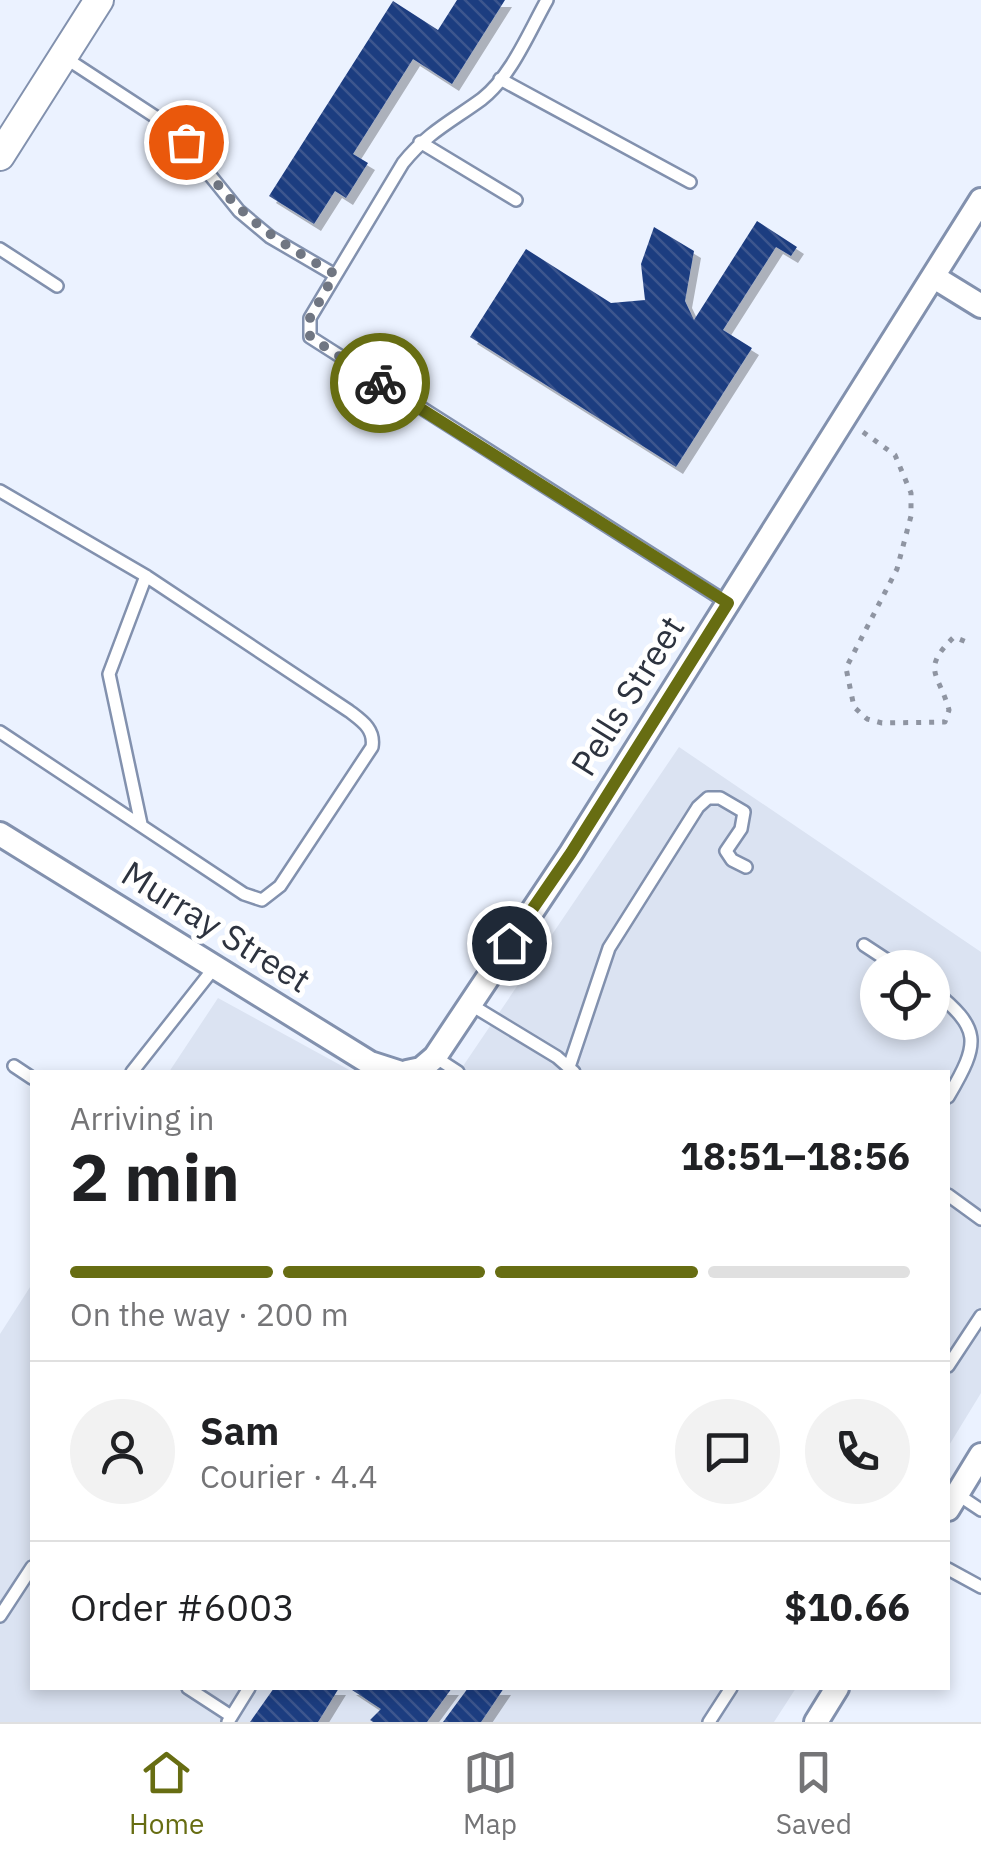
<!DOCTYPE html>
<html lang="en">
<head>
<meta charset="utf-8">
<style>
	:root { --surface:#fff; --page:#f2f2f2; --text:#202124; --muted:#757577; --line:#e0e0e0; --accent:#676d12 }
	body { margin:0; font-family:"IBM Plex Sans",sans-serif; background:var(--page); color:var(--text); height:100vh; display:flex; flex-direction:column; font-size:38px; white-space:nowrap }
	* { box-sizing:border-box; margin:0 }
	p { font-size:32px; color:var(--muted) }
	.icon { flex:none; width:55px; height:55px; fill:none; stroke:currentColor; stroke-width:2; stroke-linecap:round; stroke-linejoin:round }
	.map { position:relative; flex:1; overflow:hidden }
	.details { position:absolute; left:30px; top:1070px; width:920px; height:620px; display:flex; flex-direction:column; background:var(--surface); border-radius:0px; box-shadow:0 5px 15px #0003 }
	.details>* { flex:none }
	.tools { position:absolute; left:860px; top:950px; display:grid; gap:20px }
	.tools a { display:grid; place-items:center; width:90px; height:90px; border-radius:50%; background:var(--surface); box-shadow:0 5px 15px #0003; font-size:50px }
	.pin { position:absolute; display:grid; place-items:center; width:85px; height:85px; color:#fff; margin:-42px; border:5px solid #fff; border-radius:50%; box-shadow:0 2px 10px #0007 }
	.courier { position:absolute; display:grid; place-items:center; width:100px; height:100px; margin:-50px; border:8px solid #676d12; border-radius:50%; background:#fff; color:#222; box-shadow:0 2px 12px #0007 }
	.headline em { font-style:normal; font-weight:700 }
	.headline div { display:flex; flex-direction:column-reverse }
	.headline { display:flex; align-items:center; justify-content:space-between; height:170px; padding:0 40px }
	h1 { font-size:65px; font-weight:700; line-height:75px }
	.bar { display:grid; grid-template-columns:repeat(4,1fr); gap:15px 10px; align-content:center; height:120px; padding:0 40px }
	.bar i { height:12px; border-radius:8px; background:var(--line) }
	.bar .selected { background:var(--accent) }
	.bar p { grid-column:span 4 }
	.line { display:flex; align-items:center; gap:25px; padding:0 40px; border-top:2px solid var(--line) }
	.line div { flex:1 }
	.round { display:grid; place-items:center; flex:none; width:105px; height:105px; border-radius:52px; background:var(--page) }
	.tabs { display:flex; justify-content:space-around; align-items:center; height:140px; border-top:2px solid var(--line); background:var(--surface); font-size:28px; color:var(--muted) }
	.tabs a { display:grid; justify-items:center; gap:5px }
	.tabs .selected { color:var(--accent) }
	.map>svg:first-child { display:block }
	.built { fill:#dbe3f2; fill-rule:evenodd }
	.building { fill:url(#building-back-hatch); filter:url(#shadow) }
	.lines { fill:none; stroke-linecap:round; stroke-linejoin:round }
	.service-casing { stroke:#8291ae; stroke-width:16 }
	.minor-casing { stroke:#8291ae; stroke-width:28 }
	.tertiary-casing { stroke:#8291ae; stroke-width:32 }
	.path { stroke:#8f95a2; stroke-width:5; stroke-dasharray:5 8; stroke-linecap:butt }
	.service { stroke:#fff; stroke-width:11 }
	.minor { stroke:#fff; stroke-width:22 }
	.tertiary { stroke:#fff; stroke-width:28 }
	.done { stroke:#707682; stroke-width:10; stroke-dasharray:0 18 }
	.route { stroke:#676d12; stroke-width:12 }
	.labels { text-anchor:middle; stroke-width:10; stroke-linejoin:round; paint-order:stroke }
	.street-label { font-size:35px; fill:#2d333f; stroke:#fff }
</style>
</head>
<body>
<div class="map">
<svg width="981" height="1722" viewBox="0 0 981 1722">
	<defs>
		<pattern id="building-back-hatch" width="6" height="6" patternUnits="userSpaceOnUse" patternTransform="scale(2.5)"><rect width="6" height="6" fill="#1d3c80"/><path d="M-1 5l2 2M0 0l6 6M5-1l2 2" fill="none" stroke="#3e578e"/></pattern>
		<filter id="shadow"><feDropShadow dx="7" dy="7" stdDeviation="0" flood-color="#0004"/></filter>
	</defs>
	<rect width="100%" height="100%" fill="#ebf2ff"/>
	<!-- built -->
	<path class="built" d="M679,747l302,205v441l-33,54v-375h-489zM878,968h54v54h-54z
		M218,998l135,74h-184z
		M32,1284v404h764l-22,34h-774v-388z"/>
	<!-- building -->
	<path class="building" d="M457,0h48l-53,84 -39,-25 -60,95 15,9 -22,35 -11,-7 -21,33 -45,-28 124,-195 45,29z
		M757,221l40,26 -6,9 -15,-9 -53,83 29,18 -76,119 -206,-130 56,-88 85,54 34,-3 -4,-36 13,-37 40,24 -9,50 9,19z
		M274,1688h65l-21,34h-68z
		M349,1688h103l-25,34h-54l-3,-2 11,-11z
		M468,1688h36l-23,34h-38z"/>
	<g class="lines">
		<defs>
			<path id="service" d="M547,0c-18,32 -35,75 -65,99 -30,22 -54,33 -79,64l-93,155v19l418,266
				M64,57l107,70 68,84 31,26 65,38
				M500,79l190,103
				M420,142l96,58
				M0,249l57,37
				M0,491l146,85 203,135c13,10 26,18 23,36l-92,139 -18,14 -18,-6 -244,-162
				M141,824l-32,-150 37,-98
				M864,945l35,23
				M932,989c49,40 49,52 16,108
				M468,1003l89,54 17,15
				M435,1057l23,15
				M14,1066l18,12
				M569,1067l40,-119 89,-141 10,-9h12l24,14 -3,17 -15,22 6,9 14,7
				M132,1072l82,-104
				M948,1195l33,24
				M948,1366l33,-50
				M957,1494l24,16
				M948,1569l33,18
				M0,1616l32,-49
				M188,1688l43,28
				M228,1722l21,-34
				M709,1722l22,-34"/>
			<path id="minor" d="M934,277l47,29
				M0,834l370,229 28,9
				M407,1072l14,-3 14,-12 136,-204 410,-653
				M948,1509l33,-54
				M816,1722l21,-34"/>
			<path id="tertiary" d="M0,156l99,-156"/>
		</defs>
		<!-- service casing -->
		<use href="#service" class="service-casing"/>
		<!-- minor casing -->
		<use href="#minor" class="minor-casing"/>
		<!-- tertiary casing -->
		<use href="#tertiary" class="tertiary-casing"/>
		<!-- path -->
		<path class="path" d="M863,432l32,23 16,38v23l-14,53 -51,99 8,39 13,12 15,4 63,-1 4,-12c-10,-37 -29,-40 5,-73l15,6"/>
		<!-- service -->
		<use href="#service" class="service"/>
		<!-- minor -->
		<use href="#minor" class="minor"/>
		<!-- tertiary -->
		<use href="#tertiary" class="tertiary"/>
	</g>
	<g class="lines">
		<!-- done -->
		<path class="done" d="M186,142c49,71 75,90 149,132l-25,44v19l70,46"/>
		<!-- route -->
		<path class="route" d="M380,383l348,220 -157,250 -62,90"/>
	</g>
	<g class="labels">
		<!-- street labels -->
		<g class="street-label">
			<text transform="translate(628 696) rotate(-58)" y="12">Pells Street</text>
			<text transform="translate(216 927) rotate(32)" y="12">Murray Street</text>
		</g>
	</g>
</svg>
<div class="tools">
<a><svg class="icon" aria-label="locate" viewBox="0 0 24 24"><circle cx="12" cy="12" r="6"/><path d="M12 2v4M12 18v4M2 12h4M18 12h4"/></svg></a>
</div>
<div class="pin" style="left:186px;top:142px;background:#ea580c"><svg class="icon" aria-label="bag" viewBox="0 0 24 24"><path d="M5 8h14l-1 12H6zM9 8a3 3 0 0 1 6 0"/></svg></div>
<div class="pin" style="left:509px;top:943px;background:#1f2937"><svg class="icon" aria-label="home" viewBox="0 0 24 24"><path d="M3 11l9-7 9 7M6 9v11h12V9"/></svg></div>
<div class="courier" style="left:380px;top:383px"><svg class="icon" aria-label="bike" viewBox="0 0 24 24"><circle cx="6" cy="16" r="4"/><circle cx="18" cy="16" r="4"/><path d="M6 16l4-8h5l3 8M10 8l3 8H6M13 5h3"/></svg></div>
<section class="details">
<div class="headline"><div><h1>2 min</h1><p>Arriving in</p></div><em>18:51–18:56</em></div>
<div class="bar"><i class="selected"></i><i class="selected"></i><i class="selected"></i><i></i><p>On the way · 200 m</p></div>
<div class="line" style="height:180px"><a class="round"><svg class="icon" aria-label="person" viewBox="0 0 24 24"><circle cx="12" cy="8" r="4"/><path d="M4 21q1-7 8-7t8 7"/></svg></a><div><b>Sam</b><p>Courier · 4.4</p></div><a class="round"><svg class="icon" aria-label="chat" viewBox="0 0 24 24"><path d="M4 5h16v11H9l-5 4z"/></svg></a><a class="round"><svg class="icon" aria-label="phone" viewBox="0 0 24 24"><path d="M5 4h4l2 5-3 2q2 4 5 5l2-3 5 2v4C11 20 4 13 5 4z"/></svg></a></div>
<div class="line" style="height:130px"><div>Order #6003</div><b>$10.66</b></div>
</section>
</div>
<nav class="tabs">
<a class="selected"><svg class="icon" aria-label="home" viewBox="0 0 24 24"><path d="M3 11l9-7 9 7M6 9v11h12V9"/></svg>Home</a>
<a><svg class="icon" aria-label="map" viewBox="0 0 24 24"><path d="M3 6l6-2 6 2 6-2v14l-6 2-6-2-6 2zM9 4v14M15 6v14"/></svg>Map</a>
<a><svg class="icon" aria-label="saved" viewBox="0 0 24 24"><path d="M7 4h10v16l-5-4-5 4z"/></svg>Saved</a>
</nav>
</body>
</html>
